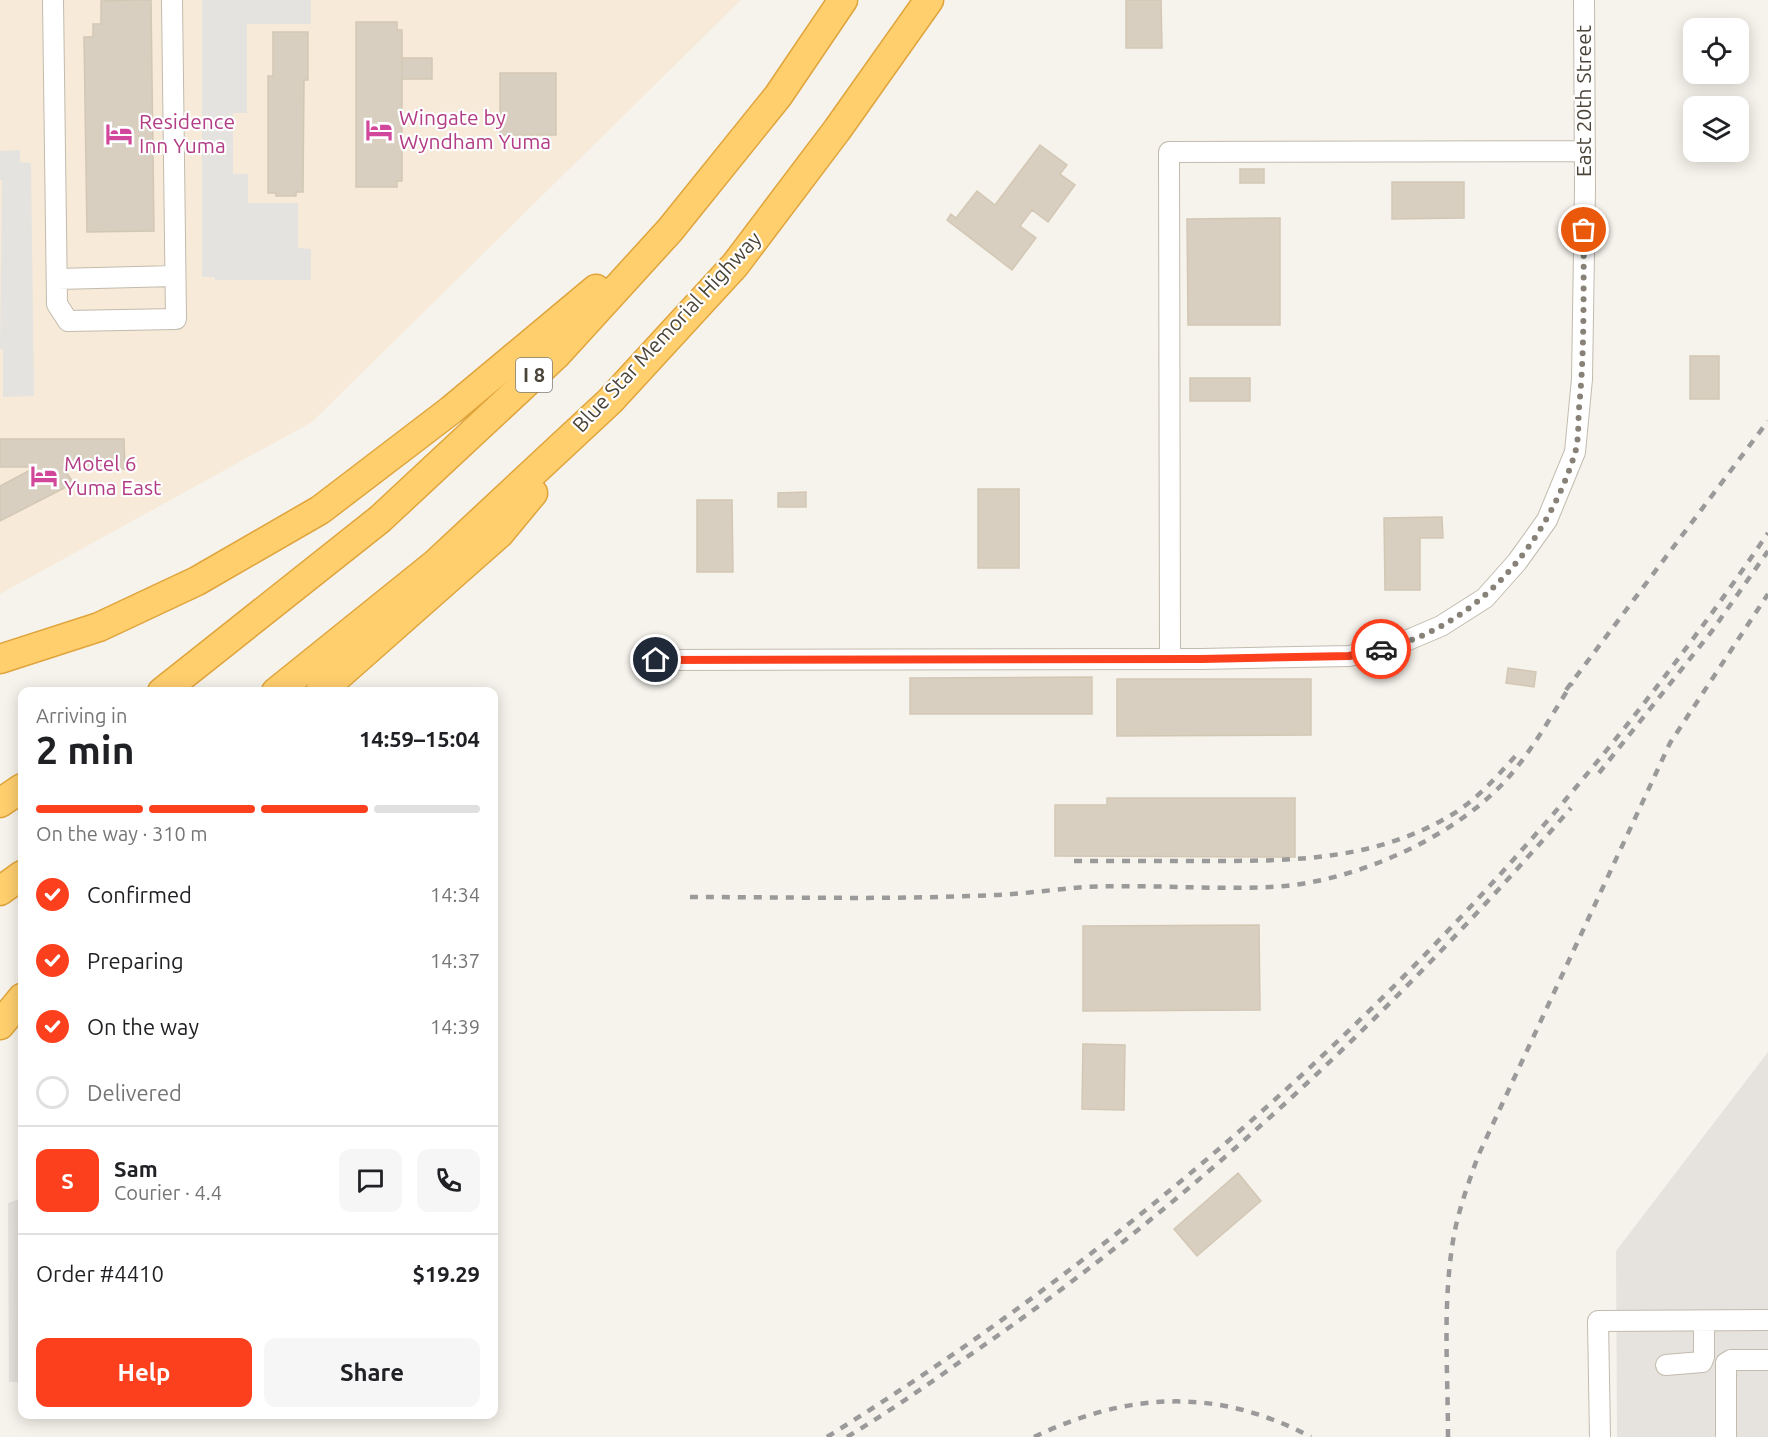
<!DOCTYPE html>
<html lang="en">
<head>
<meta charset="utf-8">
<style>
	:root { --surface:#fff; --page:#f6f6f6; --text:#202124; --muted:#757577; --line:#e0e0e0; --accent:#fc3f1d }
	body { margin:0; font-family:Ubuntu,sans-serif; background:var(--page); color:var(--text); height:100vh; display:flex; flex-direction:column; font-size:22px; white-space:nowrap }
	* { box-sizing:border-box; margin:0 }
	p { font-size:20px; color:var(--muted) }
	.icon { flex:none; width:33px; height:33px; fill:none; stroke:currentColor; stroke-width:2; stroke-linecap:round; stroke-linejoin:round }
	.map { position:relative; flex:1; overflow:hidden }
	.drawer { position:absolute; left:18px; top:687px; width:480px; height:732px; display:flex; flex-direction:column; background:var(--surface); border-radius:12px; box-shadow:0 3px 15px #0003 }
	.drawer>* { flex:none }
	.fabs { position:absolute; left:1683px; top:18px; display:grid; gap:12px }
	.fabs a { display:grid; place-items:center; width:66px; height:66px; border-radius:12px; background:var(--surface); box-shadow:0 3px 15px #0003; font-size:30px }
	.pin { position:absolute; display:grid; place-items:center; width:51px; height:51px; color:#fff; margin:-26px; border:3px solid #fff; border-radius:50%; box-shadow:0 2px 6px #0007 }
	.courier { position:absolute; display:grid; place-items:center; width:60px; height:60px; margin:-30px; border:4px solid #fc3f1d; border-radius:50%; background:#fff; color:#222; box-shadow:0 2px 8px #0007 }
	.headline em { font-style:normal; font-weight:600 }
	.headline div { display:flex; flex-direction:column-reverse }
	.headline { display:flex; align-items:center; justify-content:space-between; height:102px; padding:0 18px }
	h1 { font-size:39px; font-weight:600; line-height:45px }
	.bar { display:grid; grid-template-columns:repeat(4,1fr); gap:9px 6px; align-content:center; height:72px; padding:0 18px }
	.bar i { height:8px; border-radius:4px; background:var(--line) }
	.bar .on { background:var(--accent) }
	.bar p { grid-column:span 4 }
	.line { display:flex; align-items:center; gap:15px; padding:0 18px; border-top:2px solid var(--line) }
	.line div { flex:1 }
	.round { display:grid; place-items:center; flex:none; width:63px; height:63px; border-radius:12px; background:var(--page) }
	ol { padding:0 18px; list-style:none }
	li { display:flex; align-items:center; gap:18px; height:66px }
	li p { margin-inline-start:auto }
	li .icon { padding:6px; border-radius:50%; background:var(--accent); color:#fff; stroke-width:4 }
	li:last-child { color:var(--muted) }
	li i { width:33px; height:33px; border:3px solid var(--line); border-radius:50% }
	.button { display:flex; gap:12px; margin-top:auto; padding:12px 18px }
	.button a { flex:1; height:69px; border-radius:12px; background:var(--accent); color:#fff; font-size:24px; font-weight:600; line-height:69px; text-align:center }
	.button a+a { background:var(--page); color:var(--text) }
	.map>svg:first-child { display:block }
	.commercial { fill:#f7ead8 }
	.industrial { fill:#e6e2dd }
	.parking { fill:#e5e3e0 }
	.building { fill:#d8cfc1; stroke:#d3c7b4; stroke-width:1.5 }
	.lines { fill:none; stroke-linecap:round; stroke-linejoin:round }
	.minor-casing { stroke:#c2bbae; stroke-width:22 }
	.highway-casing { stroke:#e0a43c; stroke-width:31 }
	.minor { stroke:#fff; stroke-width:20 }
	.highway { stroke:#ffcf6e; stroke-width:28 }
	.rail { stroke:#9a9a9a; stroke-width:4.5; stroke-dasharray:8 8; stroke-linecap:butt }
	.done { stroke:#878178; stroke-width:6; stroke-dasharray:0 10.8 }
	.route { stroke:#fc3f1d; stroke-width:8 }
	.labels { text-anchor:middle; stroke-width:4.5; stroke-linejoin:round; paint-order:stroke }
	.shield { fill:#fff; stroke:#817c74; stroke-width:1.5 }
	.shield-label { font-size:20px; font-weight:bold; fill:#4b4439 }
	.street-label { font-size:21px; fill:#4b4439; stroke:#fff }
	.hotel-label { font-size:21px; fill:#b23c85; stroke:#fff; text-anchor:start }
</style>
</head>
<body>
<div class="map">
<svg width="1768" height="1437" viewBox="0 0 1768 1437">
	<rect width="100%" height="100%" fill="#f6f3ec"/>
	<!-- commercial -->
	<path class="commercial" d="M0,0h741l-429,422 -312,172z"/>
	<!-- industrial -->
	<path class="industrial" d="M1768,1052v385h-151l-1,-186z
		M22,1198v184h-13l-1,-179z"/>
	<!-- parking -->
	<path class="parking" d="M202,0h109v24h-64v89h-14v61h15v29h50v45l13,1v31h-96l-1,-3h-12z
		M20,150v12l11,1 3,233 -31,1v-48h-3l2,-169h-2v-29z"/>
	<!-- building -->
	<path class="building" d="M134,0h17l3,231 -67,1 -3,-195h9v-13h8v-23z
		M1126,0h35l1,48h-36z
		M356,22h41v8h5v151h-5v6h-41z
		M273,32h35v48h-4l-1,112h-7v4h-20v-3h-8v-117h5z
		M402,58h30v21h-30z
		M500,73h56v62h-56z
		M1040,145l27,20 -7,9 15,11 -27,37 -16,-12 -12,16 16,12 -24,32 -65,-50 4,-6 5,4 21,-27 18,14z
		M1240,169h24v14h-24z
		M1392,182h72v36l-72,1z
		M1280,218v107h-92l-1,-106z
		M1690,356h29v43h-29z
		M1190,378h60v23h-60z
		M0,439h124l1,30 -62,-1 11,15 -74,38v-35l36,-19h-36z
		M978,489h41v79h-41z
		M806,492v15h-28v-14z
		M697,500h35l1,72h-36z
		M1442,517l1,21h-23v52h-35l-1,-72z
		M1508,668l28,4 -2,15 -28,-4z
		M1092,677v37h-182v-36z
		M1117,679h194v56l-194,1z
		M1107,798h188v59l-240,-1v-51h52z
		M1259,925l1,85 -177,1v-85z
		M1083,1044l42,1 -1,65 -42,-1z
		M1238,1173l23,28 -64,55 -23,-27z"/>
	<g class="lines">
		<defs>
			<path id="minor" d="M53,0l4,304 11,17 108,-2 -4,-319
				M57,279l118,-3
				M1170,659l-1,-507 416,-1
				M656,660l545,-1 148,-3 45,-10 47,-20 44,-28 32,-36 30,-42 28,-68 7,-73 3,-192 -1,-187
				M1666,1365l36,-3 2,-5v-36
				M1600,1437l-2,-116 170,-1
				M1726,1437v-74l5,-3h37"/>
			<path id="highway" d="M0,659l99,-32 98,-46 123,-71 131,-100 145,-121
				M162,692l218,-173 176,-164 114,-125 108,-134 65,-96
				M276,692l159,-128 175,-163 125,-136 102,-135 92,-130
				M320,692l179,-158 34,-41
				M0,803l22,-15
				M0,891l22,-16
				M0,1025l22,-27"/>
		</defs>
		<!-- minor casing -->
		<use href="#minor" class="minor-casing"/>
		<!-- highway casing -->
		<use href="#highway" class="highway-casing"/>
		<!-- minor -->
		<use href="#minor" class="minor"/>
		<!-- highway -->
		<use href="#highway" class="highway"/>
		<!-- rail -->
		<path class="rail" d="M1566,690l202,-269
			M1599,773l113,-142 56,-80
			M1074,861c46,0 91,0 137,0 85,0 166,-1 242,-47 26,-16 46,-40 66,-62
			M690,897c101,0 204,3 305,-2 30,-1 61,-6 91,-8 62,-3 123,3 184,0 82,-3 191,-51 243,-115 23,-28 40,-59 59,-89
			M827,1437c373,-232 695,-541 941,-904
			M847,1437c40,-24 79,-51 117,-78 227,-155 427,-343 607,-551
			M1034,1437c94,-45 183,-50 277,0
			M1448,1437c0,-67 -6,-135 6,-202 5,-27 15,-53 24,-79l192,-413 98,-149"/>
	</g>
	<g class="lines">
		<!-- done -->
		<path class="done" d="M1381,649c96,-21 166,-105 194,-196 4,-13 3,-31 4,-45 6,-59 4,-119 5,-178"/>
		<!-- route -->
		<path class="route" d="M656,660l545,-1 148,-3 32,-7"/>
	</g>
	<!-- icons -->
	<defs>
		<symbol id="hotel-bare" viewBox="-9 -9 18 18"><path d="M-6-4.5h1.5V1H6V5H4.5V3h-9V5H-6ZM-4 0a1.8 1.8 0 1 1 3.6 0ZM.5 0V-2.5h3Q6-2.5 6 0Z" fill="#d1479c" stroke="#fff" stroke-width="2.5" paint-order="stroke"/></symbol>
	</defs>
	<g fill-rule="evenodd">
		<use href="#hotel-bare" x="360" y="111" width="38" height="38"/>
		<use href="#hotel-bare" x="100" y="115" width="38" height="38"/>
		<use href="#hotel-bare" x="25" y="457" width="38" height="38"/>
	</g>
	<g class="labels">
		<!-- shield labels -->
		<rect class="shield" x="516" y="358" width="36" height="34" rx="4.5"/>
		<g class="shield-label">
			<text x="534" y="382">I 8</text>
		</g>
		<!-- street labels -->
		<g class="street-label">
			<text transform="translate(1584 101) rotate(-90)" y="7">East 20th Street</text>
			<text transform="translate(667 332) rotate(-47)" y="7">Blue Star Memorial Highway</text>
		</g>
		<!-- hotel labels -->
		<g class="hotel-label">
			<text x="399" y="125">Wingate by<tspan x="399" dy="24">Wyndham Yuma</tspan></text>
			<text x="139" y="129">Residence<tspan x="139" dy="24">Inn Yuma</tspan></text>
			<text x="64" y="471">Motel 6<tspan x="64" dy="24">Yuma East</tspan></text>
		</g>
	</g>
</svg>
<div class="fabs">
<a><svg class="icon" aria-label="locate" viewBox="0 0 24 24"><circle cx="12" cy="12" r="6"/><path d="M12 2v4M12 18v4M2 12h4M18 12h4"/></svg></a>
<a><svg class="icon" aria-label="layers" viewBox="0 0 24 24"><path d="M12 4l9 5-9 5-9-5zM3 14l9 5 9-5"/></svg></a>
</div>
<div class="pin" style="left:1584px;top:230px;background:#ea580c"><svg class="icon" aria-label="bag" viewBox="0 0 24 24"><path d="M5 8h14l-1 12H6zM9 8a3 3 0 0 1 6 0"/></svg></div>
<div class="pin" style="left:656px;top:660px;background:#1f2937"><svg class="icon" aria-label="home" viewBox="0 0 24 24"><path d="M3 11l9-7 9 7M6 9v11h12V9"/></svg></div>
<div class="courier" style="left:1381px;top:649px"><svg class="icon" aria-label="car" viewBox="0 0 24 24"><path d="M5 17H2v-5l4-1 3-4h7l3 4 3 1v5h-3M9 17h6M6 11h13"/><circle cx="7" cy="17" r="2"/><circle cx="17" cy="17" r="2"/></svg></div>
<section class="drawer">
<div class="headline"><div><h1>2 min</h1><p>Arriving in</p></div><em>14:59–15:04</em></div>
<div class="bar"><i class="on"></i><i class="on"></i><i class="on"></i><i></i><p>On the way · 310 m</p></div>
<ol>
<li><svg class="icon" aria-label="check" viewBox="0 0 24 24"><path d="M5 12l5 5 9-10"/></svg>Confirmed<p>14:34</p></li>
<li><svg class="icon" aria-label="check" viewBox="0 0 24 24"><path d="M5 12l5 5 9-10"/></svg>Preparing<p>14:37</p></li>
<li><svg class="icon" aria-label="check" viewBox="0 0 24 24"><path d="M5 12l5 5 9-10"/></svg>On the way<p>14:39</p></li>
<li><i></i>Delivered</li>
</ol>
<div class="line" style="height:108px"><b class="round" style="background:var(--accent);color:#fff">S</b><div><b>Sam</b><p>Courier · 4.4</p></div><a class="round"><svg class="icon" aria-label="chat" viewBox="0 0 24 24"><path d="M4 5h16v11H9l-5 4z"/></svg></a><a class="round"><svg class="icon" aria-label="phone" viewBox="0 0 24 24"><path d="M5 4h4l2 5-3 2q2 4 5 5l2-3 5 2v4C11 20 4 13 5 4z"/></svg></a></div>
<div class="line" style="height:78px"><div>Order #4410</div><b>$19.29</b></div>
<div class="button"><a>Help</a><a>Share</a></div>
</section>
</div>
</body>
</html>
